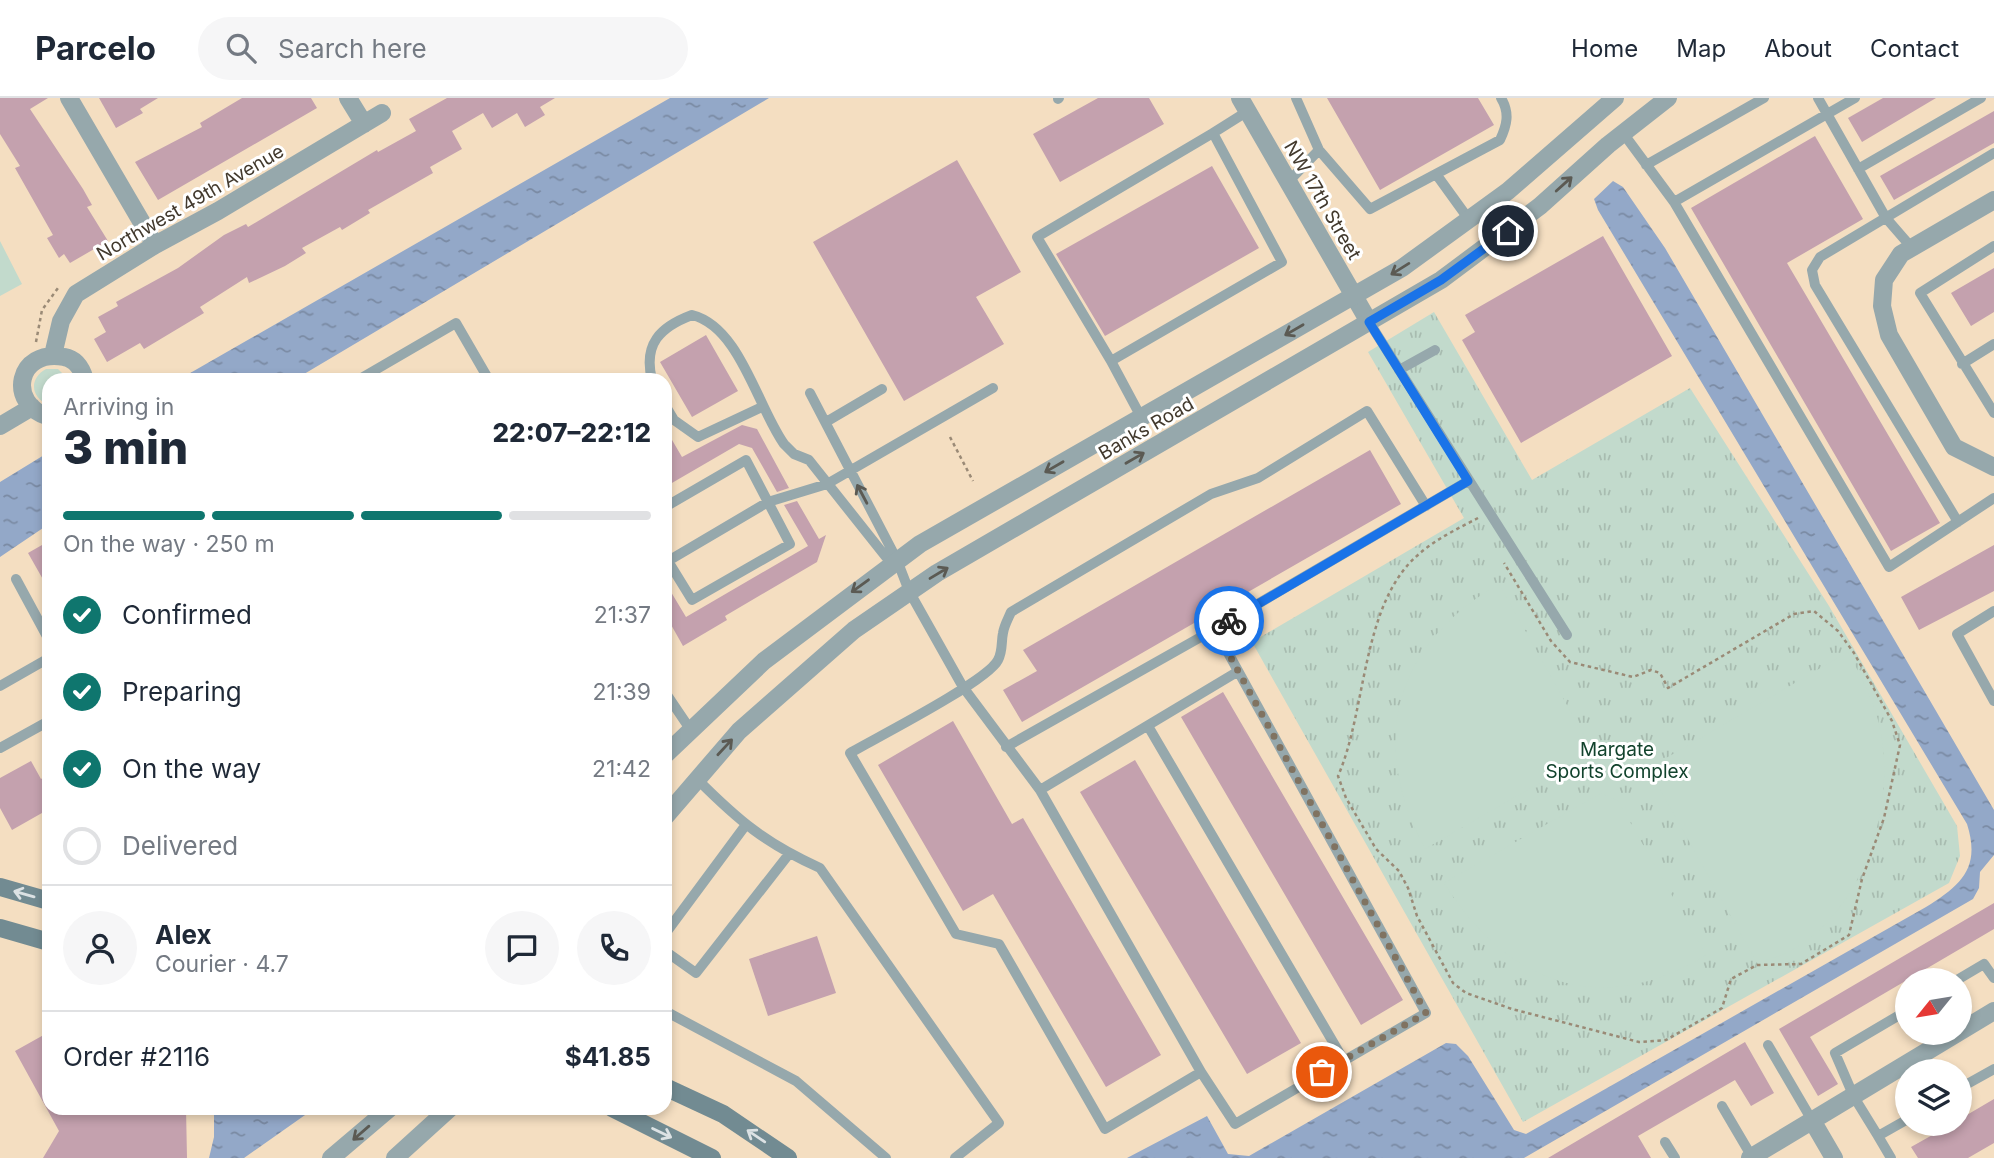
<!DOCTYPE html>
<html lang="en">
<head>
<meta charset="utf-8">
<style>
	:root { --surface:#fff; --page:#f6f6f7; --text:#1f2937; --muted:#747a83; --line:#e0e1e3; --accent:#0f766e }
	body { margin:0; font-family:Inter,sans-serif; background:var(--page); color:var(--text); height:100vh; display:flex; flex-direction:column; font-size:26px; white-space:nowrap }
	* { box-sizing:border-box; margin:0 }
	p { font-size:23px; color:var(--muted) }
	.icon { flex:none; width:38px; height:38px; fill:none; stroke:currentColor; stroke-width:2; stroke-linecap:round; stroke-linejoin:round }
	.map { position:relative; flex:1; overflow:hidden }
	.sheet { position:absolute; left:42px; top:275px; width:630px; height:742px; display:flex; flex-direction:column; background:var(--surface); border-radius:21px; box-shadow:0 4px 10px #0003 }
	.sheet>* { flex:none }
	.needle { width:46px; rotate:240deg }
	.controls { position:absolute; left:1895px; top:870px; display:grid; gap:14px }
	.controls a { display:grid; place-items:center; width:77px; height:77px; border-radius:50%; background:var(--surface); box-shadow:0 4px 10px #0003; font-size:35px }
	.pin { position:absolute; display:grid; place-items:center; width:60px; height:60px; color:#fff; margin:-30px; border:4px solid #fff; border-radius:50%; box-shadow:0 2px 7px #0007 }
	.courier { position:absolute; display:grid; place-items:center; width:70px; height:70px; margin:-35px; border:5px solid #1a73e8; border-radius:50%; background:#fff; color:#222; box-shadow:0 2px 9px #0007 }
	.headline em { font-style:normal; font-weight:800 }
	.headline div { display:flex; flex-direction:column-reverse }
	.headline { display:flex; align-items:center; justify-content:space-between; height:119px; padding:0 21px }
	h1 { font-size:46px; font-weight:800; line-height:52px }
	.bar { display:grid; grid-template-columns:repeat(4,1fr); gap:10px 7px; align-content:center; height:84px; padding:0 21px }
	.bar i { height:9px; border-radius:5px; background:var(--line) }
	.bar .current { background:var(--accent) }
	.bar p { grid-column:span 4 }
	.line { display:flex; align-items:center; gap:18px; padding:0 21px; border-top:2px solid var(--line) }
	.line div { flex:1 }
	.round { display:grid; place-items:center; flex:none; width:74px; height:74px; border-radius:37px; background:var(--page) }
	ol { padding:0 21px; list-style:none }
	li { display:flex; align-items:center; gap:21px; height:77px }
	li p { margin-inline-start:auto }
	li .icon { padding:7px; border-radius:50%; background:var(--accent); color:#fff; stroke-width:4 }
	li:last-child { color:var(--muted) }
	li i { width:38px; height:38px; border:4px solid var(--line); border-radius:50% }
	header { display:flex; align-items:center; gap:42px; box-sizing:border-box; height:98px; padding:0 35px; background:var(--surface); border-bottom:2px solid var(--line) }
	header strong { font-size:33px }
	nav { display:flex; gap:38px; margin-inline-start:auto; font-size:24px }
	.search { width:490px; height:63px; background:var(--page); display:flex; align-items:center; gap:18px; box-sizing:border-box; padding:0 24px; border-radius:38px; color:var(--muted); font-size:26px }
	.map>svg:first-child { display:block }
	.grass { fill:url(#grass-tufts) }
	.pitch { fill:#c2dacc }
	.water { fill:url(#water-ripples) }
	.building { fill:#c4a1ae }
	.lines { fill:none; stroke-linecap:round; stroke-linejoin:round }
	.path { stroke:#9a8a76; stroke-width:2.5; stroke-dasharray:3.5 3.5; stroke-linecap:butt }
	.service { stroke:#96a8ac; stroke-width:10 }
	.minor { stroke:#96a8ac; stroke-width:18 }
	.tertiary { stroke:#96a8ac; stroke-width:18 }
	.secondary { stroke:#728b92; stroke-width:18 }
	.oneway { stroke:#5b5a53 }
	.oneway2 { stroke:#dce2e4 }
	.done { stroke:#807361; stroke-width:7; stroke-dasharray:0 12.6 }
	.route { stroke:#1a73e8; stroke-width:9 }
	.labels { text-anchor:middle; stroke-width:6; stroke-linejoin:round; paint-order:stroke }
	.street-label { font-size:19px; fill:#42392d; stroke:#fff }
	.park-label { font-size:19px; fill:#12432d; stroke:#fff }
</style>
</head>
<body>
<header>
<strong>Parcelo</strong>
<div class="search"><svg class="icon" aria-label="search" viewBox="0 0 24 24"><circle cx="10" cy="10" r="6"/><path d="M15 15l6 6"/></svg>Search here</div>
<nav><a>Home</a><a>Map</a><a>About</a><a>Contact</a></nav>
</header>
<div class="map">
<svg width="1994" height="1060" viewBox="0 0 1994 1060">
	<defs>
		<pattern id="grass-tufts" width="24" height="20" patternUnits="userSpaceOnUse" patternTransform="scale(1.75)"><rect width="24" height="20" fill="#c2dacc"/><path d="M3 7l-1-3M5 7V3M7 7l1-3M15 17l-1-3M17 17v-4M19 17l1-3" fill="none" stroke="#a8bcb0"/></pattern>
		<pattern id="water-ripples" width="26" height="14" patternUnits="userSpaceOnUse" patternTransform="scale(1.75)"><rect width="26" height="14" fill="#93a8c8"/><path d="M2 4q2-2 4 0t4 0M15 11q2-2 4 0t4 0" fill="none" stroke="#7a8aa3"/></pattern>
	</defs>
	<rect width="100%" height="100%" fill="#f4dec1"/>
	<!-- grass -->
	<path class="grass" d="M1434,214l98,168 158,-92 139,218 128,220 3,30 -11,27 -426,239 -271,-480 212,-124 -96,-166z
		M46,271h12l11,11h-20v25c-19,-7 -20,-27 -3,-36z"/>
	<!-- pitch -->
	<path class="pitch" d="M0,143l22,43 -22,12z
		M1499,486l87,155 -5,20 -156,90c-57,-106 -31,-205 74,-265z
		M1848,554c11,21 24,44 30,68 21,77 -12,189 -86,230 -10,6 -23,9 -35,13l-100,-179 4,-23z
		M1601,695l17,8 88,154c-106,65 -199,28 -262,-72z"/>
	<!-- water -->
	<path class="water" d="M670,0h99l-475,282h-116z
		M1613,83l10,6 42,61 329,562v45l-14,17 -1,16 -6,11 -449,259h-397l80,-42 21,38 21,2 197,-113 10,1 12,12 46,74 12,4 400,-227c35,-22 55,-39 41,-83l-369,-614 -4,-11z
		M49,354v72l-49,33v-75z
		M214,1010h101l-71,50h-35l5,-21z"/>
	<!-- building -->
	<path class="building" d="M0,0h48l-18,11 53,80 9,16 -5,2 21,34 -38,22 -6,-9 -5,4 -12,-20 6,-3 -38,-67 5,-2 -20,-32z
		M99,0h59l-18,11 3,4 -27,15z
		M242,0h69l6,10 -159,92 -23,-38 67,-35 -2,-4z
		M447,0h108l-15,9 5,8 -20,12 -8,-14 -25,15 -9,-15 -31,18 10,18 -32,18 3,6 -65,37 2,3 -28,17 -2,-3 -38,21 4,5 -21,13 -36,17 -2,-6 -47,30 4,6 -60,36 -4,-6 -33,19 -13,-23 12,-7 -8,-15 20,-11 -2,-4 62,-34 46,-33 22,-11 2,3 129,-77 1,2 38,-21 -7,-12z
		M1098,0h51l15,26 -104,58 -27,-48z
		M1327,0h151l16,27 -114,65z
		M1883,0h53l-74,44 -14,-24z
		M1994,13v32l-100,57 -14,-24z
		M1815,38l48,83 -76,44 153,260 -49,28 -200,-343z
		M957,62l64,112 -45,25 28,47 -100,57 -91,-159z
		M1212,68l47,82 -154,88 -49,-82z
		M1603,138l69,120 -151,87 -59,-103 13,-8 -10,-17z
		M1994,170v44l-23,14 -20,-33z
		M706,237l32,56 -46,26 -32,-55z
		M742,327l15,4 32,59 -12,4 -25,-44 -13,-4 -74,43v-59l17,29z
		M1370,352l31,54 -379,218 -19,-32 34,-19 -14,-21z
		M797,403l22,38 7,-4 -9,27 -92,54 2,4 -44,26 -18,-32v-32l21,35 122,-71 -24,-41z
		M49,443v49l-21,-37z
		M1994,447v46l-75,39 -18,-33z
		M1223,594l180,308 -42,25 -180,-308z
		M953,623l59,103 11,-6 138,237 -55,32 -113,-193 -30,17 -85,-146z
		M1135,662l166,283 -54,31 -167,-282z
		M31,663l10,18 8,-5v35l-37,21 -12,-22v-30z
		M1994,805v26l-184,108 28,47 -20,12 -39,-67z
		M817,838l19,57 -68,23 -19,-57z
		M49,934v76h137l1,50h-144l16,-27 -44,-80z
		M1745,944l29,51 -23,13 -16,-26 -97,56 13,22h-103z
		M1994,1001v44l-26,15h-50l-7,-11 41,-23h8v-5z"/>
	<g class="lines">
		<!-- path -->
		<path class="path" d="M36,244l6,-32 16,-22
			M950,339l23,44
			M1478,420c-19,10 -42,21 -59,36 -58,49 -52,156 -81,222l8,22 30,51 23,22 9,17 9,28 36,67 13,10 46,16 127,33 27,-2 56,-32 9,-29 26,-14 44,-1 48,-29 13,-56 22,-61 16,-73 -8,-24 -38,-68 -16,-22 -24,-20 -20,3 -126,74 -8,-15 -9,-3 -18,7 -63,-15 -19,-21 -47,-78"/>
		<!-- service -->
		<path class="service" d="M1296,0l23,52 51,59 130,-69c7,-15 10,-27 1,-42
			M1818,0l68,120 26,30
			M1855,0l-181,104 215,365 105,-69
			M1058,1l1,-1
			M1213,35l35,-22
			M1623,35l51,69
			M1646,67l118,-67
			M1858,71l123,-71
			M1436,76l34,47
			M1288,84l31,-32
			M1994,148l-74,47 74,120
			M1369,224l198,313
			M1111,263l-74,-124 176,-104 69,129 -171,99 30,56
			M1962,266l32,-20
			M1399,272l36,-20
			M358,282l98,-57 33,57
			M652,282c-9,-36 8,-53 40,-65 48,12 65,91 92,129l10,10 15,6 77,97 11,3
			M810,295l87,167 12,31 54,96 77,103 161,282 -96,57 -106,-185 -43,-10 -106,-181c26,-15 138,-72 148,-93 5,-9 3,-18 5,-27 1,-7 5,-14 8,-21l200,-118 47,-16 109,-67 59,95
			M665,307l9,15 24,17 64,-30
			M826,324l56,-33
			M665,409l81,-47 44,84 -98,56 -24,-39 100,-59 59,-18 166,-96
			M1958,424l-143,-237 -3,-15 8,-13 174,-104
			M16,481l33,61
			M1994,513l-37,23 37,67
			M1215,531l253,-148
			M0,588l49,-28
			M665,594l25,37
			M1148,628l195,333
			M1006,649l209,-118 211,384 -191,111 -34,-52
			M0,650l49,-27
			M697,681c42,42 68,64 123,89l179,255 -44,35
			M1040,692l197,-118
			M665,836l80,-108
			M665,853l31,22 93,-119
			M1957,882l27,-16 10,14
			M665,913l131,70 90,77
			M1768,947l45,77
			M1960,990l34,-19
			M1722,1008l30,51
			M1878,1038l-24,-39 -19,-44 73,-43
			M1665,1044l10,16
			M1891,1060l-13,-22 30,-17"/>
		<!-- minor -->
		<path class="minor" d="M69,0l86,147
			M348,0l16,26
			M1240,0l129,224
			M1994,102l-93,54 -17,26 -2,26 7,29 65,112 40,20
			M53,257l8,-34 15,-27 79,-49 63,-34 164,-98
			M49,319c-43,-13 -32,-69 15,-60 12,2 18,12 21,23
			M0,328l32,-19
			M1813,1024l21,36
			M1750,1060l244,-147"/>
		<!-- tertiary -->
		<path class="tertiary" d="M665,657l99,-94 156,-117 482,-276 106,-77 107,-93
			M665,719l74,-86 115,-101 83,-57 504,-293 99,-74 68,-61 60,-47
			M331,1060l59,-50
			M395,1060l55,-50"/>
		<!-- secondary -->
		<path class="secondary" d="M0,789l49,14
			M0,830l49,14
			M665,989l58,27 65,44
			M612,1010l100,50"/>
	</g>
	<!-- one-way arrows -->
	<defs><path id="oneway-shaft" d="M-6 0H5M1.5-3L5.5 0L1.5 3" fill="none" stroke-width="1.6" stroke-linecap="round" stroke-linejoin="round" transform="scale(1.75)"/></defs>
	<g class="oneway">
		<use href="#oneway-shaft" transform="translate(1564 86) rotate(-42)"/>
		<use href="#oneway-shaft" transform="translate(1400 171) rotate(148)"/>
		<use href="#oneway-shaft" transform="translate(1294 232) rotate(150)"/>
		<use href="#oneway-shaft" transform="translate(1135 360) rotate(-30)"/>
		<use href="#oneway-shaft" transform="translate(1054 369) rotate(150)"/>
		<use href="#oneway-shaft" transform="translate(862 396) rotate(-118)"/>
		<use href="#oneway-shaft" transform="translate(939 475) rotate(-31)"/>
		<use href="#oneway-shaft" transform="translate(860 488) rotate(144)"/>
		<use href="#oneway-shaft" transform="translate(725 649) rotate(-47)"/>
		<use href="#oneway-shaft" transform="translate(361 1035) rotate(139)"/>
	</g>
	<g class="oneway2">
		<use href="#oneway-shaft" transform="translate(24 796) rotate(-164)"/>
		<use href="#oneway-shaft" transform="translate(662 1035) rotate(26)"/>
		<use href="#oneway-shaft" transform="translate(756 1038) rotate(-146)"/>
	</g>
	<g class="lines">
		<!-- done -->
		<path class="done" d="M1229,523l-14,8 211,384 -104,59"/>
		<!-- route -->
		<path class="route" d="M1229,523l239,-140 -99,-159 72,-42 67,-49"/>
	</g>
	<g class="labels">
		<!-- street labels -->
		<g class="street-label">
			<text transform="translate(1323 102) rotate(60)" y="7">NW 17th Street</text>
			<text transform="translate(190 104) rotate(-30)" y="7">Northwest 49th Avenue</text>
			<text transform="translate(1146 330) rotate(-30)" y="7">Banks Road</text>
		</g>
		<!-- park labels -->
		<g class="park-label">
			<text x="1617" y="658">Margate<tspan x="1617" dy="22">Sports Complex</tspan></text>
		</g>
	</g>
</svg>
<div class="controls">
<a><svg class="needle" viewBox="-14 -14 28 28"><path d="M0-13l5 13h-10z" fill="#e53935"/><path d="M0 13l5-13h-10z" fill="#747a83"/></svg></a>
<a><svg class="icon" aria-label="layers" viewBox="0 0 24 24"><path d="M12 4l9 5-9 5-9-5zM3 14l9 5 9-5"/></svg></a>
</div>
<div class="pin" style="left:1322px;top:974px;background:#ea580c"><svg class="icon" aria-label="bag" viewBox="0 0 24 24"><path d="M5 8h14l-1 12H6zM9 8a3 3 0 0 1 6 0"/></svg></div>
<div class="pin" style="left:1508px;top:133px;background:#1f2937"><svg class="icon" aria-label="home" viewBox="0 0 24 24"><path d="M3 11l9-7 9 7M6 9v11h12V9"/></svg></div>
<div class="courier" style="left:1229px;top:523px"><svg class="icon" aria-label="bike" viewBox="0 0 24 24"><circle cx="6" cy="16" r="4"/><circle cx="18" cy="16" r="4"/><path d="M6 16l4-8h5l3 8M10 8l3 8H6M13 5h3"/></svg></div>
<section class="sheet">
<div class="headline"><div><h1>3 min</h1><p>Arriving in</p></div><em>22:07–22:12</em></div>
<div class="bar"><i class="current"></i><i class="current"></i><i class="current"></i><i></i><p>On the way · 250 m</p></div>
<ol>
<li><svg class="icon" aria-label="check" viewBox="0 0 24 24"><path d="M5 12l5 5 9-10"/></svg>Confirmed<p>21:37</p></li>
<li><svg class="icon" aria-label="check" viewBox="0 0 24 24"><path d="M5 12l5 5 9-10"/></svg>Preparing<p>21:39</p></li>
<li><svg class="icon" aria-label="check" viewBox="0 0 24 24"><path d="M5 12l5 5 9-10"/></svg>On the way<p>21:42</p></li>
<li><i></i>Delivered</li>
</ol>
<div class="line" style="height:126px"><a class="round"><svg class="icon" aria-label="person" viewBox="0 0 24 24"><circle cx="12" cy="8" r="4"/><path d="M4 21q1-7 8-7t8 7"/></svg></a><div><b>Alex</b><p>Courier · 4.7</p></div><a class="round"><svg class="icon" aria-label="chat" viewBox="0 0 24 24"><path d="M4 5h16v11H9l-5 4z"/></svg></a><a class="round"><svg class="icon" aria-label="phone" viewBox="0 0 24 24"><path d="M5 4h4l2 5-3 2q2 4 5 5l2-3 5 2v4C11 20 4 13 5 4z"/></svg></a></div>
<div class="line" style="height:91px"><div>Order #2116</div><b>$41.85</b></div>
</section>
</div>
</body>
</html>
